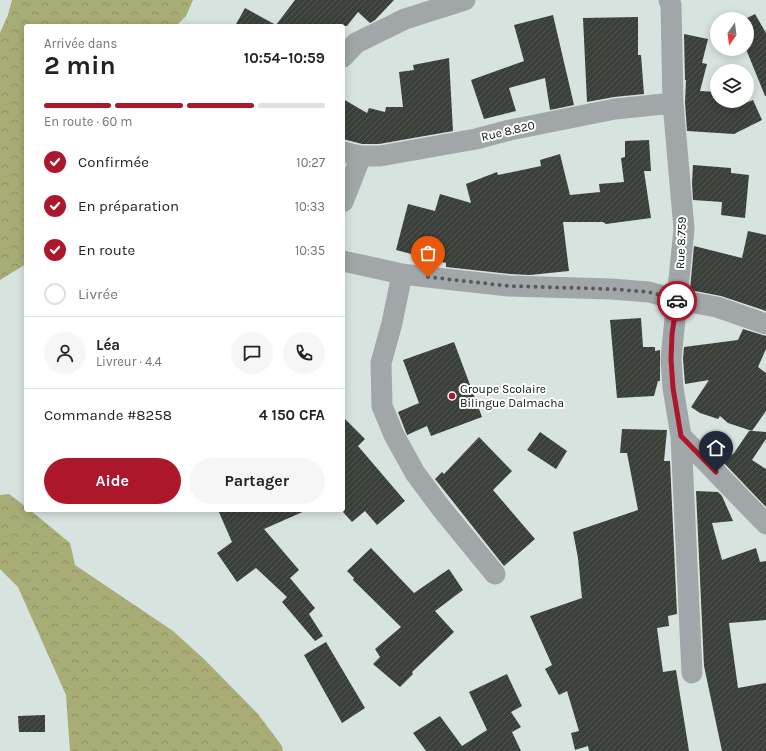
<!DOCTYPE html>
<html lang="fr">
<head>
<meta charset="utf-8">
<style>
	:root { --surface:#fff; --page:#f6f6f6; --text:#222; --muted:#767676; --line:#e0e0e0; --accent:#ac172c }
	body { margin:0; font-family:Karla,sans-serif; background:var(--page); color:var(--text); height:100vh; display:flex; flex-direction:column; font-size:15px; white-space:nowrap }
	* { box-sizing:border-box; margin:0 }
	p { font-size:13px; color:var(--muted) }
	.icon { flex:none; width:22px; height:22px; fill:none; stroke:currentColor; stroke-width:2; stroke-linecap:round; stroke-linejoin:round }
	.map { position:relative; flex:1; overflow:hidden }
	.drawer { position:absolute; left:24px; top:24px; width:321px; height:488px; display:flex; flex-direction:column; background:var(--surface); border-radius:4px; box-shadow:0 2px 10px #0003 }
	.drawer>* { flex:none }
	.needle { width:26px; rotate:194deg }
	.buttons { position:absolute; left:710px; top:12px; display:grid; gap:8px }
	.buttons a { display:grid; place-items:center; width:44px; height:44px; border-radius:50%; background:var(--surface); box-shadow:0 2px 10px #0003; font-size:20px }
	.pin { position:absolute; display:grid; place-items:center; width:34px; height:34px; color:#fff; margin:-41px -17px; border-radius:50% 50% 50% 0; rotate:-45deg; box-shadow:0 0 4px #0007 }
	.pin .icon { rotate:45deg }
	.courier { position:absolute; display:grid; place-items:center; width:40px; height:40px; margin:-20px; border:3px solid #ac172c; border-radius:50%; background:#fff; color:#222; box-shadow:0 1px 5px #0007 }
	.headline em { font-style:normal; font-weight:700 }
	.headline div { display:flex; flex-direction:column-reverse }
	.headline { display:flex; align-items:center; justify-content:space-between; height:68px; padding:0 20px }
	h1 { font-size:26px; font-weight:700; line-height:30px }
	.bar { display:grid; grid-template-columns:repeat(4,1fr); gap:6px 4px; align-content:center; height:48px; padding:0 20px }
	.bar i { height:5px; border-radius:3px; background:var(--line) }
	.bar .active { background:var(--accent) }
	.bar p { grid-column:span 4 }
	.line { display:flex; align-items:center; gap:10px; padding:0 20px; border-top:1px solid var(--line) }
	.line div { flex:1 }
	.round { display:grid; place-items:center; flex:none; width:42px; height:42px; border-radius:21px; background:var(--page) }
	ol { padding:0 20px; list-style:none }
	li { display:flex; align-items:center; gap:12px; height:44px }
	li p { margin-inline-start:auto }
	li .icon { padding:4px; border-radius:50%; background:var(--accent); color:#fff; stroke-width:4 }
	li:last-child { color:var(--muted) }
	li i { width:22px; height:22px; border:2px solid var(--line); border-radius:50% }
	.primary-button { display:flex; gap:8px; margin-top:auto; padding:8px 20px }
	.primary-button a { flex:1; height:46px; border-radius:24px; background:var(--accent); color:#fff; font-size:16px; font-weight:700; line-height:46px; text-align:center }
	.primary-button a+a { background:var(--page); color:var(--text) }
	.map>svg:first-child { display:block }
	.forest { fill:url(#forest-crowns) }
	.building { fill:url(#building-hatch) }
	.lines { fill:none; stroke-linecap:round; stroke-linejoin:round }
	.minor { stroke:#a1a7a8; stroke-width:21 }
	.done { stroke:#545b59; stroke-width:4; stroke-dasharray:0 7.2 }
	.route { stroke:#ac172c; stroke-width:5 }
	.poi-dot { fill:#ac172c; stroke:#fff; stroke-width:1.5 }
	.labels { text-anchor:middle; stroke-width:4; stroke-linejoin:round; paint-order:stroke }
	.street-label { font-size:12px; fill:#0e1211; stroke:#fff }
	.poi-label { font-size:12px; fill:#0e1211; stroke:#fff; text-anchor:start }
</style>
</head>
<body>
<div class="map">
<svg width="766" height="751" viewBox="0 0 766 751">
	<defs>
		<pattern id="forest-crowns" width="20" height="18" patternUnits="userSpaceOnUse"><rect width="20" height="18" fill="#a8ac75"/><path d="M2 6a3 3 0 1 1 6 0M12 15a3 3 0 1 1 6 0" fill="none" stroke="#8f9364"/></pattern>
		<pattern id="building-hatch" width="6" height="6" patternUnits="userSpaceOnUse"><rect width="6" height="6" fill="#3a4039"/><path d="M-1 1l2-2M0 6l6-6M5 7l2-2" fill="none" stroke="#535852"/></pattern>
	</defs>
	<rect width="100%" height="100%" fill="#d7e3df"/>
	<!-- forest -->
	<path class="forest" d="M12,0h181l-7,16 -10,10h-150v238l-26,16v-247l8,-18z
		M9,494l17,13v3h4l40,33 5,22 98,66 31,28 54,55 24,32 1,5h-213l-4,-56 -48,-108 -18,-18v-74z"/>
	<!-- building -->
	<path class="building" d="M295,0h99l-19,20 -5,3 -12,-11 -11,14h-112l10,-18 31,17z
		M755,14l11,19v63h-1l-19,-47 1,-30h-2z
		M553,15l21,90 -24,5 -5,-32 -36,10 7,23 -32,8 -13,-39 53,-19 -10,-36z
		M638,17v38h3l3,39 -30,3 -27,5 -4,-84z
		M684,34l24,5 -6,24 5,1 -7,27 17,1v9h3l-1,1 24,2 10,-4 9,20 -28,14 -47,-3 -2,-29 1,-22h-1z
		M449,58l4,73 -74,13h-17l-19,-5v-40l24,14 2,-5 16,4 1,-5h17l-4,-35 15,-2 -1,-5z
		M649,140l2,31h-7l7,47 -45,6 -3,-2h-40l6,49 -39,4 -20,-1 -64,-7v-4l-50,-13 12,-46 27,7 5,-17 31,9 -5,-19 31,-12 1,3 43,-9 -1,-6 20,-6 10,41 30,-3 -1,-8 25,-2 -3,-24 4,-1v-16z
		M693,165l38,3v5l18,2 -4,43 -24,-3 1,-13 -29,-2 -1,-17z
		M748,231l18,4v76l-45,-15 -31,-6 4,-44 48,12z
		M641,318l2,29h12v4l5,-1v31h-2l-4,15 -37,2 -7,-78z
		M743,329l23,7v13l-8,18 8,6v38l-14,20 14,1v7l-14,21 14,9v38l-43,-45 11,-9 15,-22h3l-24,-8 -8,-7 -2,3 -18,-6 -9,-6 18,-27 -24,4 -2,-25 1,-12 54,-7z
		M454,342l28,75 -51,19 -4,-10 -20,9 -9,-23 21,-9 -16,-43z
		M343,417l22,22 -7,7 47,55 -28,24 -12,-14 -13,11 -9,-10z
		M622,429l45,1 -3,31h6l7,153 -9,2 1,10 -12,2 6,44 13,-2 13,81h-100l-1,-5 -13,4 -4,-17 8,-2 -12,-40 -8,4 -14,-26 7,-4 -22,-49 52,-18 -4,-40 -5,-26 65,-22 -11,-57h-7z
		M540,432l27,19 -11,18 -29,-19z
		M479,437l33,34 -19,19 42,49 -31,27 -69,-87 7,-7 2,2z
		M696,491l22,1 4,4 11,25 -21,2 10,37 34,-12 4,14 6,-1v59l-37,3 9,65 28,-5v68h-44l-18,-85z
		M218,510h89l-43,19 35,41 -9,8 25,30 -6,6 14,22 -8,5 -33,-39 5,-5 -31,-29 -19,14 -20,-29 15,-11z
		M371,548l43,45 35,-24 14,21 -28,21 19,21 -42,40 1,2 -13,13 -27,-23 7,-7 -5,-8 26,-22 -48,-47 1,-2 -7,-7z
		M326,642l39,66 -23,15 -38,-68z
		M507,674l15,32 -11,6 10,15 -9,5 9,19h-95l-13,-18 27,-17 22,30 25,-16 -18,-38z
		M45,715v17h-26l-1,-16z"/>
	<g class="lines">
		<!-- minor -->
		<path class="minor" d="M669,0l2,5 2,98 11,126 -13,130 2,29 8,48 85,88
			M343,57l13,-14 49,-24 60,-19
			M343,152l18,4h19l96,-17 34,-9 105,-21 58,-6
			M343,202l18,-46
			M343,261l59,13 52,6 55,6 102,3 38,3 29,8 39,7 49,17
			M402,274l-10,49 -11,40 1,43 12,29 21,38 26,35 54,66
			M681,436l11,237"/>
	</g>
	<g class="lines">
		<!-- done -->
		<path class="done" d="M428,277l81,9 102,3 38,3 29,8 -1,1"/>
		<!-- route -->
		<path class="route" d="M677,301l-5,33 -1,25 2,29 8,48 35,36"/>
	</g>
	<!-- markers -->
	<circle class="poi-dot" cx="452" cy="396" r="4"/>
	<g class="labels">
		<!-- street labels -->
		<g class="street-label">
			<text transform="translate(508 131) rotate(-13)" y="4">Rue 8.820</text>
			<text transform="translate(681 243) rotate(-88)" y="4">Rue 8.759</text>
		</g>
		<!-- poi labels -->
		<g class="poi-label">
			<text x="460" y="393">Groupe Scolaire<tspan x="460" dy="14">Bilingue Dalmacha</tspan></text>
		</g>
	</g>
</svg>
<div class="buttons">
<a><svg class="needle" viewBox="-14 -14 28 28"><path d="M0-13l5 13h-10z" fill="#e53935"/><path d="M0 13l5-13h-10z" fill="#767676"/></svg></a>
<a><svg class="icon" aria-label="layers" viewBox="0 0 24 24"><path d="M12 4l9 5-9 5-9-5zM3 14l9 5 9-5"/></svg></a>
</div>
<div class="pin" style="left:428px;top:277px;background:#ea580c"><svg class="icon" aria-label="bag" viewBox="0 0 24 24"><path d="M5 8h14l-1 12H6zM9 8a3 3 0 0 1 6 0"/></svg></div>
<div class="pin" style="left:716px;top:472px;background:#1f2937"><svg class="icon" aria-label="home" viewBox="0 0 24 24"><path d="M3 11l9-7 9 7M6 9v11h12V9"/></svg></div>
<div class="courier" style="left:677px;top:301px"><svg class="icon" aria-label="car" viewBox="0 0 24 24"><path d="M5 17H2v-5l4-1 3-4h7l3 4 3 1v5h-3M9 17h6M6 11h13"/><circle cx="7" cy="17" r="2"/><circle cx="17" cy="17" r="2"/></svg></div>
<section class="drawer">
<div class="headline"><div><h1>2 min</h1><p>Arrivée dans</p></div><em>10:54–10:59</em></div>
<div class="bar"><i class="active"></i><i class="active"></i><i class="active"></i><i></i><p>En route · 60 m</p></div>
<ol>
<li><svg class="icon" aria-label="check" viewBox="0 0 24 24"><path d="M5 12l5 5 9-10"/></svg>Confirmée<p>10:27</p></li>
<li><svg class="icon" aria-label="check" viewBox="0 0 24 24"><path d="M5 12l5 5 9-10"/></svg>En préparation<p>10:33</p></li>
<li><svg class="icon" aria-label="check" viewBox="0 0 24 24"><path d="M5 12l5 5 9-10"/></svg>En route<p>10:35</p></li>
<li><i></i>Livrée</li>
</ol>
<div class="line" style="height:72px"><a class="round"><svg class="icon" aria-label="person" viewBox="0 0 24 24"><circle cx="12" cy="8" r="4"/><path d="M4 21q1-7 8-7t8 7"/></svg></a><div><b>Léa</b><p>Livreur · 4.4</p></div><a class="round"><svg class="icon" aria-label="chat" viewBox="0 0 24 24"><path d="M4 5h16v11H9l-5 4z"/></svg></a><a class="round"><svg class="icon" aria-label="phone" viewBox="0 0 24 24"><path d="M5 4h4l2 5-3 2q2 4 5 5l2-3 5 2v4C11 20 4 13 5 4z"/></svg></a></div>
<div class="line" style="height:52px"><div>Commande #8258</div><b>4 150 CFA</b></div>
<div class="primary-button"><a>Aide</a><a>Partager</a></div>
</section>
</div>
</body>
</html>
